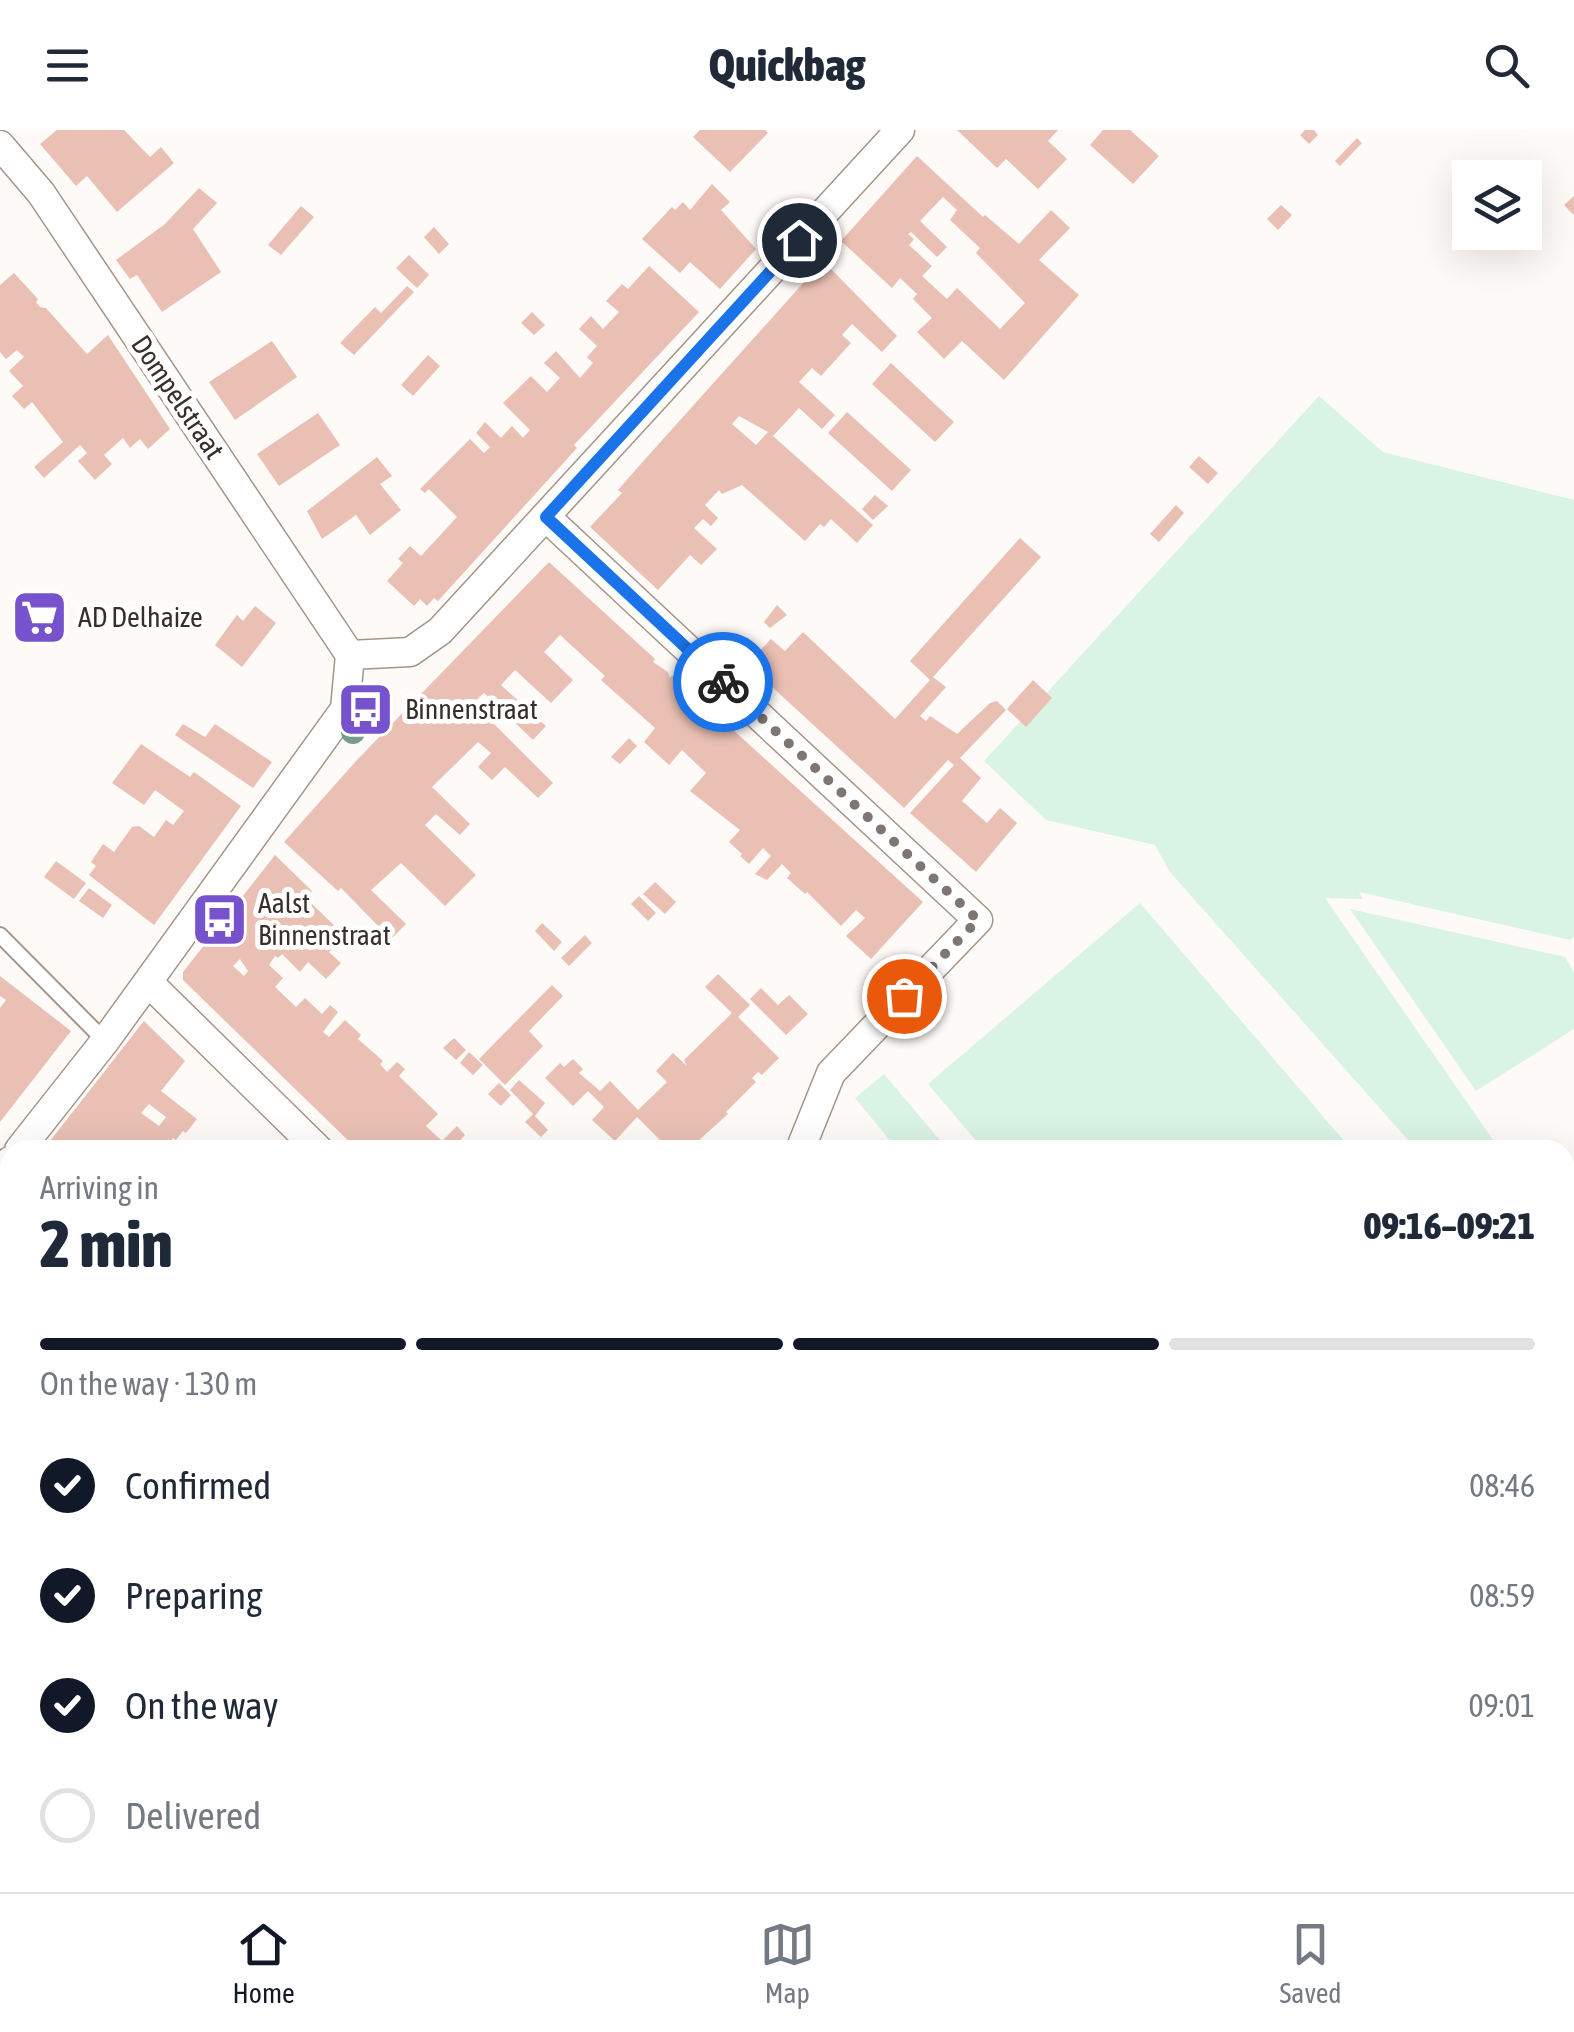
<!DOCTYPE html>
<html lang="en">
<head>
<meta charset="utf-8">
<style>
	:root { --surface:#fff; --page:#f2f2f3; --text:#1f2937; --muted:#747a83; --line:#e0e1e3; --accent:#111827 }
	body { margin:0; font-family:"Asap Condensed",sans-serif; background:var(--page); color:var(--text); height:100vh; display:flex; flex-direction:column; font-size:38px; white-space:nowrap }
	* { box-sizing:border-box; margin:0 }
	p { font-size:32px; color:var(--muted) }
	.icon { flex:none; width:55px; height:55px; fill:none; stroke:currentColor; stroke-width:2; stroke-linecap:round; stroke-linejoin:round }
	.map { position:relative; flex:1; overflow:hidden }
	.panel { position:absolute; left:0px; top:1010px; width:1575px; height:752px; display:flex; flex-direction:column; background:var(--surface); border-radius:30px 30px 0 0; box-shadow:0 10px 40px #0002 }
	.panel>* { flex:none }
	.buttons { position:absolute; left:1452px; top:30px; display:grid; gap:20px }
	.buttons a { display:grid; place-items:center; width:90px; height:90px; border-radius:0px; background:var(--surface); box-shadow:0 10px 40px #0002; font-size:50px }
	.pin { position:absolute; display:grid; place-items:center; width:85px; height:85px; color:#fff; margin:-42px; border:5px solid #fff; border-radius:50%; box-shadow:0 2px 10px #0007 }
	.courier { position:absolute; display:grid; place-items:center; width:100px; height:100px; margin:-50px; border:8px solid #1a73e8; border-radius:50%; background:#fff; color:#222; box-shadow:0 2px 12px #0007 }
	.overview em { font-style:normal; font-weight:800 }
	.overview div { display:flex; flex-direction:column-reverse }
	.overview { display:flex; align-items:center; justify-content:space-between; height:170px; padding:0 40px }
	h1 { font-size:65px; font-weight:800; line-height:75px }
	.bar { display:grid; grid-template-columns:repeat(4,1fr); gap:15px 10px; align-content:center; height:120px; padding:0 40px }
	.bar i { height:12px; border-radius:8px; background:var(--line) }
	.bar .on { background:var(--accent) }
	.bar p { grid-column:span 4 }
	ol { padding:0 40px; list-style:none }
	li { display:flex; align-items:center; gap:30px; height:110px }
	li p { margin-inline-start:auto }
	li .icon { padding:10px; border-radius:50%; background:var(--accent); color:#fff; stroke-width:4 }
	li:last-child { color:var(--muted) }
	li i { width:55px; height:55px; border:5px solid var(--line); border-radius:50% }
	header { display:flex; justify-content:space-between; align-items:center; height:130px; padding:0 40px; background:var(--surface); font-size:45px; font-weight:800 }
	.tab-bar { display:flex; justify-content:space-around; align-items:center; height:140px; border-top:2px solid var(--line); background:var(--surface); font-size:28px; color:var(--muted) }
	.tab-bar a { display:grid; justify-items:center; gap:5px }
	.tab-bar .on { color:var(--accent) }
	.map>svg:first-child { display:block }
	.green { fill:#d9f3e5 }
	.building { fill:#eac0b4; fill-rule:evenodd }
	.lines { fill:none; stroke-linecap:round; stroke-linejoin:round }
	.lane-casing { stroke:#a69487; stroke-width:18 }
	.street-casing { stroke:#a69487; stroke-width:31 }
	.lane { stroke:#fff; stroke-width:14 }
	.street { stroke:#fff; stroke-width:28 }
	.tree { fill:#759c8c }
	.done { stroke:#7d7672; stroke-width:10; stroke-dasharray:0 18 }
	.route { stroke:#1a73e8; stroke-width:12 }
	.labels { text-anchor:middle; stroke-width:10; stroke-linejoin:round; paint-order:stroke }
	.street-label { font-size:28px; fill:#372f2a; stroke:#fff }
	.poi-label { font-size:28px; fill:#372f2a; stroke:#fff; text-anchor:start }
</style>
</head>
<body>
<header><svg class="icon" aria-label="menu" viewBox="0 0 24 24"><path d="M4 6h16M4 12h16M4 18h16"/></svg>Quickbag<svg class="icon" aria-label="search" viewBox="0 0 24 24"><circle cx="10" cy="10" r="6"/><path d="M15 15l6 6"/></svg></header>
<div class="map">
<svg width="1574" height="1762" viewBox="0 0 1574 1762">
	<rect width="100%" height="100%" fill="#fefaf7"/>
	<!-- green -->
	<path class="green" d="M1319,266l64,56 191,48v437l-4,3 -211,-48 4,7 -38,-1 173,249 -3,3h-78l-247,-278 -15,-27 -109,-25 -62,-59z
		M1140,773l212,247h-368l-56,-66z
		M1350,779l215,48 9,15v57l-98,62z
		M884,944l64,76h-50l-43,-52z
		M1574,1202v87l-9,-14v-68z"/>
	<!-- building -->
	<path class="building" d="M57,0h67l26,27 11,-10 13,16 -57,49 -30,-36 -11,10 -36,-42z
		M700,0h65l3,3 -38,39 -37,-35z
		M957,0h101l-10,11 19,18 -29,30 -32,-30 -9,9z
		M1103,0h27l29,26 -26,28 -43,-39z
		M1305,0h9l4,5 -9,9 -9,-9z
		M1357,8l5,5 -22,23 -5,-5z
		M917,26l66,61 2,-2 34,29 32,-34 19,18 -31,32 40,35 -75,85 -42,-39 -18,18 -27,-27 15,-14 -19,-19 4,-5 -17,-16 -8,10 -51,-47zM943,67l14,13 -7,10 30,28 -4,5 49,50 -25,26 -43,-41 -10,11 -25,-23 10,-10 -23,-21 5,-6 -6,-5 3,-2 26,25 10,-10 -27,-26z
		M712,54l18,18 -9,8 35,39 -36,40 -30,-27 -10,11 -38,-34 30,-32 3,3 8,-8 7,8z
		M199,58l18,15 -24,26 28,43 -59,40 -25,-37 -7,4 -14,-19 49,-36z
		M1574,66v19l-10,-10z
		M1281,75l11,10 -14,15 -11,-11z
		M301,76l13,11 -33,38 -13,-10z
		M434,97l15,17 -10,10 -15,-17z
		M409,125l20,20 -12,13 -21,-20z
		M823,131l74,75 -15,16 -30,-28 -10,11 9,8 -30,33 -9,-8 -13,14 36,33 -13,14 -23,-21 -26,28 100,89 -16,18 -26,-24 -7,8 -4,-3 -15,17 -63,-56 -20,9 -3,-4 -14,15 13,13 -7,8 -8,-7 -9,9 23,21 -16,16 -11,-10 -32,35 -68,-63 32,-34 -4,-3 29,-33zM739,286l29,16 -12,13 -24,-21z
		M649,136l50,46 -125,133 3,3 -139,153 -4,-3 -7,8 -7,-7 -6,7 -27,-25 16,-18 -5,-4 12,-13 11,10 36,-39 -28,-28 -4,4 -5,-4 50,-50 14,14 6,-6 -14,-14 9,-11 16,16 11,-12 11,12 7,-8 -27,-27 28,-27 16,16 13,-14 -16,-15 12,-12 24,27 13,-15 -6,-6 10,-11 -18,-17 12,-13 12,13 16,-17 -13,-11 16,-17 6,5z
		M14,143l24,26 -2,3 4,5 6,1 41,46 21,-19 62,94 -22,20 -8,-10 -10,9 -7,-10 -19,17 8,9 -17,16 -17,-19 9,-8 -7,-8 -36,33 -10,-11 29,-25 -31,-40 -8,7 -12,-13 11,-10 -14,-15 15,-14 -7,-7 -11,9 -6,-7v-67z
		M407,156l7,6 -60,63 -14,-12 35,-36 6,6z
		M532,182l13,13 -11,10 -13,-12z
		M272,211l25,36 -62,43 -26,-38z
		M428,225l12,11 -27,30 -12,-11z
		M891,233l63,59 -19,20 -63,-58z
		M847,282l64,58 -19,21 -64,-58z
		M318,283l22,32 -61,41 -22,-32z
		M1199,326l19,17 -10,11 -19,-17z
		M377,327l15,19 -12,8 21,26 -31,25 -14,-20 -34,24 -15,-28z
		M875,365l13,11 -15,14 -11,-11z
		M1176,375l8,8 -25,29 -9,-8z
		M1020,408l21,19 -108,120 13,10 -26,29 6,5 4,-5 27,18 33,-31 7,-2 9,9 -46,48 21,20 -19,23 25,22 13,-15 17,15 -41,49 -66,-59 44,-48 -6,-5 -44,48 -157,-144 24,-25 14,12 18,-19 92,87 35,-39 -20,-19z
		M549,432l106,97 -2,3 15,10 2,6 2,-3 26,28 2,-3 223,202 -52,57 -25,-23 19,-18 -9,-8 -15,16 -34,-34 -2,2 -18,-16 4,-5 -9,-9 -15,16 -12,-6 16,-18 -8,-8 -14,16 -9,-8 2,-2 -13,-12 11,-12 -50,-39 16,-18 -24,-23 -13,15 -25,-23 11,-14 -54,-48 4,-4 -45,-41 -16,17 29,28 -22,23 -36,-33 -14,15 45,41 -13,14 -49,-47 -11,10 80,80 -15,15 -33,-31 -13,13 -14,-13 13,-14 -13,-11 -46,45 38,37 -10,11 -24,-21 -11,11 51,50 -31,31 -44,-43 -30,27 35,34 -15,15 -50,-51 -3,3 -54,-49 73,-82z
		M777,475l10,10 -17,13 -6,-6z
		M255,476l21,17 -34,44 -27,-22 22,-30 6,6z
		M1033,550l19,18 -26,29 -19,-18z
		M183,594l22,13 10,-13 57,38 -19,26 -78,-53z
		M629,608l8,8 -17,18 -9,-7z
		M141,614l49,33 4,-5 47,34 -87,119 -65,-50 7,-9 -5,-4 12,-18 11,8 18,-25 7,-1 15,11 12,-17 7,5 11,-14 -29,-21 -11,15 -32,-22z
		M275,725l37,36 -6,7 39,38 -16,16 12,11 -15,16 -18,-17 -8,10 -18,-18 -4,4 -3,-2 -6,9 14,13 -8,9 21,20 9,-9 17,16 8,-9 8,7 -15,20 6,5 16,-17 16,15 -3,4 25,22 -3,3 7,8 10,-10 8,7 -6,7 39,38 -12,12 16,15 15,-15 8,9 -14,15h-93l-175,-170v-8zM240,829l8,12 -4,5 -11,-10z
		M56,731l30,22 -12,16 -30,-22z
		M655,752l21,20 -11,12 -22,-20z
		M89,758l23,17 -9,13 -24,-17z
		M639,766l17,17 -8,8 -17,-17z
		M542,793l20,19 -8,9 -19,-20z
		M585,805l7,8 -23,23 -8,-8z
		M718,844l32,31 -12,12 41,41 -17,17 -4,-3 -6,6 4,4 -30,30 2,2 -40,36h-18l-33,-33 -22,24 -23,-21 12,-13 -16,-16 -15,15 -28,-28 15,-15 4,4 9,-8 10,10 -4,4 21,18 10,-10 28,29 29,-28 -11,-11 17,-18 14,13 -3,-6 48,-47 -27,-26z
		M0,846l71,55 -71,91v-114l6,-8 -6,-4z
		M552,855l11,11 -34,35 14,15 -38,39 -26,-26z
		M761,858l17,17 11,-10 19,19 -22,21 -36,-36z
		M144,891l41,40 -24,30 36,28 -11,14 -3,-2 -7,9 -3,-2 -10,12h-120zM149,974l17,13 -7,9 -18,-13z
		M454,908l12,12 -10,10 -13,-12z
		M469,922l14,13 -10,10 -13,-12z
		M519,950l26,23 -10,13 13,14 -7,7 -16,-15 8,-8 -23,-24z
		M499,953l12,12 -10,11 -13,-12z
		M10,1064v73l-10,12v-72z
		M1565,1137l9,13v26l-9,6z
		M0,1158l10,8v28l-5,-4 -5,6z
		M0,1207l10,7v56l-10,17z
		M0,1295l10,5v32l-10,-6z
		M0,1372l10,5v65l-5,1 -5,-3z
		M1574,1458v56l-8,4 -1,-52z
		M0,1536l10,10v99l-10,10z
		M10,1710v42h74l-8,10h-76v-18l6,-8 -6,-5v-13l3,2z
		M251,1752l-9,10h-91l8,-10z
		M477,1752h47l-12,10h-28z
		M626,1752h19l8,10h-20z
		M742,1752h154l-15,10h-145l3,-2 -3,-4z
		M1043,1752h47l6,10h-69z
		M1183,1752h32l2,4 -10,6h-19z"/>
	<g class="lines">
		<defs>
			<path id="lane" d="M0,805l105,106
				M1565,1355l9,15"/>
			<path id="street" d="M0,15l41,48 309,462
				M546,387l432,403 -147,153 -31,77
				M350,525l60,-3 30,-21 460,-501
				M148,852l171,168
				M19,1020l86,-109 240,-332 5,-54
				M0,1044l10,-13
				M1565,1394l9,-4
				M0,1506l10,10
				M112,1762l8,-10
				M939,1762l16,-10"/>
		</defs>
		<!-- lane casing -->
		<use href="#lane" class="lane-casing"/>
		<!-- street casing -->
		<use href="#street" class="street-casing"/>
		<!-- lane -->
		<use href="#lane" class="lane"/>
		<!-- street -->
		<use href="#street" class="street"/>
	</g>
	<!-- trees -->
	<circle class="tree" cx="353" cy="602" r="12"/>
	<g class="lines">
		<!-- done -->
		<path class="done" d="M723,552l255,238 -74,76"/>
		<!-- route -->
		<path class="route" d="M723,552l-177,-165 253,-277"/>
	</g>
	<!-- icons -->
	<defs>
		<symbol id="supermarket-square" viewBox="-11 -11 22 22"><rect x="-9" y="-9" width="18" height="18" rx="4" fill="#7652cc" stroke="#fff"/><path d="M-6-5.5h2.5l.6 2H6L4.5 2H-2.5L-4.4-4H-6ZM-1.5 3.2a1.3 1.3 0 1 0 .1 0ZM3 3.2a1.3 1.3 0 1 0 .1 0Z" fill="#fff"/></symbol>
		<symbol id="bus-square" viewBox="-11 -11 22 22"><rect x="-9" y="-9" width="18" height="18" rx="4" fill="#7652cc" stroke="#fff"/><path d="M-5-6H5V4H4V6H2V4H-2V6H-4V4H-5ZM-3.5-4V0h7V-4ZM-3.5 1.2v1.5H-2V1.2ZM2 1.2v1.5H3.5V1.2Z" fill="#fff"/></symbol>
	</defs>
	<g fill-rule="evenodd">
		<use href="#supermarket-square" x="8" y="456" width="63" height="63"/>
		<use href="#bus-square" x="334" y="548" width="63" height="63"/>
		<use href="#bus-square" x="188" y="758" width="63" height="63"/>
	</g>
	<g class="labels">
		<!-- street labels -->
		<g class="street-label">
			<text transform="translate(178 267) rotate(56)" y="10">Dompelstraat</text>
		</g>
		<!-- poi labels -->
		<g class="poi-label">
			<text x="78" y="497">AD Delhaize</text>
			<text x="405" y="589">Binnenstraat</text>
			<text x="258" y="783">Aalst<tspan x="258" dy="32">Binnenstraat</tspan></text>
		</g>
	</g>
</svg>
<div class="buttons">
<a><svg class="icon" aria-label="layers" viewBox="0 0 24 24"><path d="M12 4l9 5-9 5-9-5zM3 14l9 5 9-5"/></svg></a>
</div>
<div class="pin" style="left:904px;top:866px;background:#ea580c"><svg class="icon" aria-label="bag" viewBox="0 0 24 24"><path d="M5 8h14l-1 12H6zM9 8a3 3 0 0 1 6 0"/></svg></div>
<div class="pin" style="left:799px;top:110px;background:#1f2937"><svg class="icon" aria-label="home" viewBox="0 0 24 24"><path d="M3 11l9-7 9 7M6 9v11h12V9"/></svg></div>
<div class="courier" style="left:723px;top:552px"><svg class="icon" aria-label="bike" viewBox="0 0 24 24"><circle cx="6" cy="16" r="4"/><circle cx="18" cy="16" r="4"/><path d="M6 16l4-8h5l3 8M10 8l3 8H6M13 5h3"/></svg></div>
<section class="panel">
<div class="overview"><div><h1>2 min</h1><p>Arriving in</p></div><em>09:16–09:21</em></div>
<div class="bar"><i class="on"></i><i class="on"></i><i class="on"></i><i></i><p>On the way · 130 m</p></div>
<ol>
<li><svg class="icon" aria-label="check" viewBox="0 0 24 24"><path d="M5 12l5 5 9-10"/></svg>Confirmed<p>08:46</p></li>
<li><svg class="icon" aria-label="check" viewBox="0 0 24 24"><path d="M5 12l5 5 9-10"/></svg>Preparing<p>08:59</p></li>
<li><svg class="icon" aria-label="check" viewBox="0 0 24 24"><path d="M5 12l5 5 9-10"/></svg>On the way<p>09:01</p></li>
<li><i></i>Delivered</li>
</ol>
</section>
</div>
<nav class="tab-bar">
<a class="on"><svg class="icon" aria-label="home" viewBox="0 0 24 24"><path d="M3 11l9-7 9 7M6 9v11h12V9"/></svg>Home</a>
<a><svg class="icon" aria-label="map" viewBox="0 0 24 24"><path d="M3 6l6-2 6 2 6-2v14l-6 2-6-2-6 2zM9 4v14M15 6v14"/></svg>Map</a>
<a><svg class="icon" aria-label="saved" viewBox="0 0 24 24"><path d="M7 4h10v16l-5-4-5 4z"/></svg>Saved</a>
</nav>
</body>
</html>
